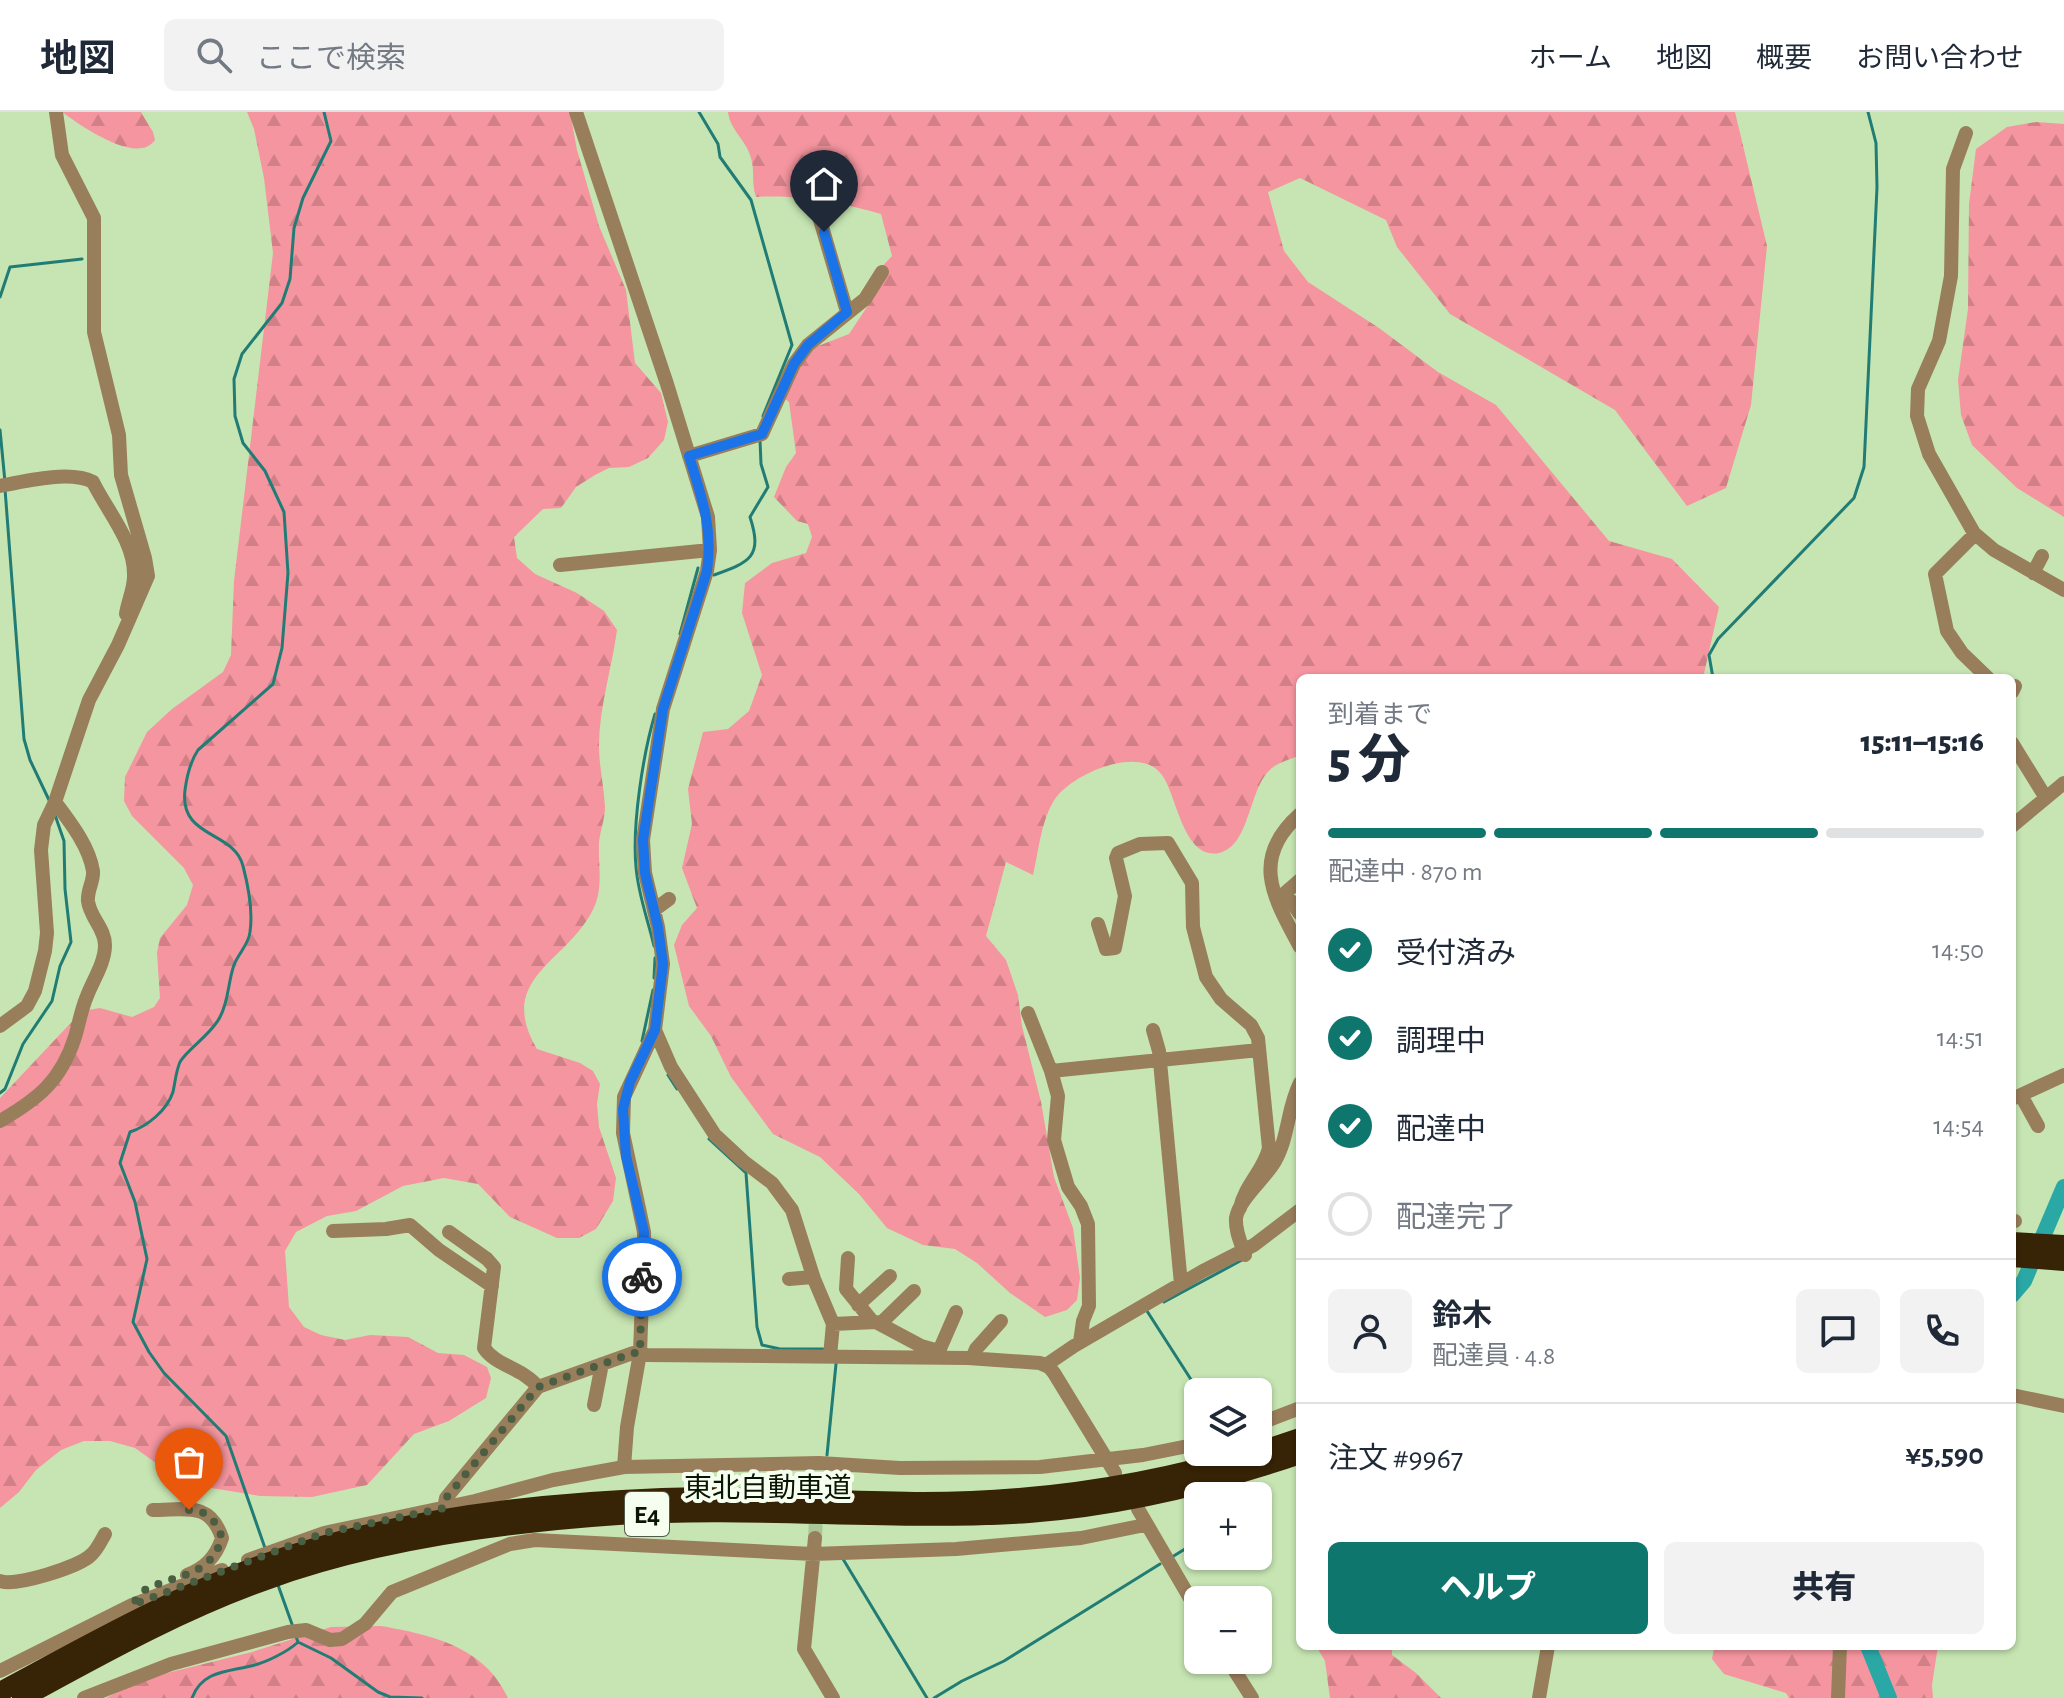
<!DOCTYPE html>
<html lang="ja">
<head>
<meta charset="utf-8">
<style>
	:root { --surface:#fff; --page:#f2f2f3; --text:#1f2937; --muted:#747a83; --line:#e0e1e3; --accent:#0f766e }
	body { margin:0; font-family:"Alegreya Sans","Noto Sans JP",sans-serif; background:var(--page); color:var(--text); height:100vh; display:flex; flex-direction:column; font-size:30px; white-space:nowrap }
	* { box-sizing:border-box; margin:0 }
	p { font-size:26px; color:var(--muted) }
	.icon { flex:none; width:44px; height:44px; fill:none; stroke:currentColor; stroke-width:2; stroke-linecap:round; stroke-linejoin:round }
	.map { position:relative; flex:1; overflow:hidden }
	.details { position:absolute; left:1296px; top:562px; width:720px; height:976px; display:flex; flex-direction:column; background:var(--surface); border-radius:12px; box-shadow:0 2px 6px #0004 }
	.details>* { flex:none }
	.buttons { position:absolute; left:1184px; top:1266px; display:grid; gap:16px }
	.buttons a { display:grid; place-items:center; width:88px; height:88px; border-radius:12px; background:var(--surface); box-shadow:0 2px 6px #0004; font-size:40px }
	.pin { position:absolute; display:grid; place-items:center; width:68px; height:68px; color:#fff; margin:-82px -34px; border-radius:50% 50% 50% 0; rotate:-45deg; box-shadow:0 0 8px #0007 }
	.pin .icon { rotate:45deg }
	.courier { position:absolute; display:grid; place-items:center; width:80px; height:80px; margin:-40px; border:6px solid #1a73e8; border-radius:50%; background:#fff; color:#222; box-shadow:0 2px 10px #0007 }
	.summary em { font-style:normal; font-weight:800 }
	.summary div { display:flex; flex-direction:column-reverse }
	.summary { display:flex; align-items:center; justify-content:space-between; height:136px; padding:0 32px }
	h1 { font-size:52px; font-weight:800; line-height:60px }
	.bar { display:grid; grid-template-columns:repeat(4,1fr); gap:12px 8px; align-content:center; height:96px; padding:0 32px }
	.bar i { height:10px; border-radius:6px; background:var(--line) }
	.bar .current { background:var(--accent) }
	.bar p { grid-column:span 4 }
	.line { display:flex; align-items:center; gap:20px; padding:0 32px; border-top:2px solid var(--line) }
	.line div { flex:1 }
	.round { display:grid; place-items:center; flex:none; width:84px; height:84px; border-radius:12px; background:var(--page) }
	ol { padding:0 32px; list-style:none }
	li { display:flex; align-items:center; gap:24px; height:88px }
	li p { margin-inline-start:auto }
	li .icon { padding:8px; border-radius:50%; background:var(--accent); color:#fff; stroke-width:4 }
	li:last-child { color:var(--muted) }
	li i { width:44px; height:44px; border:4px solid var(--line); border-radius:50% }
	.button { display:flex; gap:16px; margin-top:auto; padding:16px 32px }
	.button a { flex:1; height:92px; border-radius:12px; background:var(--accent); color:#fff; font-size:32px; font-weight:800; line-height:92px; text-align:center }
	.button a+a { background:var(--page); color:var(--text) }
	header { display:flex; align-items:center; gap:48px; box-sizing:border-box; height:112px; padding:0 40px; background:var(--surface); border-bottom:2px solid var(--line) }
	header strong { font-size:38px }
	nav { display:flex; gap:44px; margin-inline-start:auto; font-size:28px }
	.search { width:560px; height:72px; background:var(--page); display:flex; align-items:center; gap:20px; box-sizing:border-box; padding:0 28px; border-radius:12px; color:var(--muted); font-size:30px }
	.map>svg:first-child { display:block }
	.forest { fill:url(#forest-firs) }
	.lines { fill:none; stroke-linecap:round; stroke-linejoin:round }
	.stream { stroke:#217c75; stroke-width:3 }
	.river { stroke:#2aa8a6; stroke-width:16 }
	.minor-tunnel { stroke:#aac698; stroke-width:14; stroke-dasharray:14 7; stroke-linecap:butt }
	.minor { stroke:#997e5c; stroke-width:14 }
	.highway { stroke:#372305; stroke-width:20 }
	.done { stroke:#4c5e41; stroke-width:8; stroke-dasharray:0 14.4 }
	.route { stroke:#1a73e8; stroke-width:10 }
	.labels { text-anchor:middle; stroke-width:8; stroke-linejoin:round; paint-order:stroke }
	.shield { fill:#f5feef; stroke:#515b4a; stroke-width:2 }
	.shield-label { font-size:26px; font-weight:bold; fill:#0b1504 }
	.street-label { font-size:28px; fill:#0b1504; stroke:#f5feef }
</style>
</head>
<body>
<header>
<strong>地図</strong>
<div class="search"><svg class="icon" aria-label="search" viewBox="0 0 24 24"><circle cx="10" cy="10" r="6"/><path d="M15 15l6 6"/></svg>ここで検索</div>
<nav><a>ホーム</a><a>地図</a><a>概要</a><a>お問い合わせ</a></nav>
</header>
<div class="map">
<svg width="2064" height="1586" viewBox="0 0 2064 1586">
	<defs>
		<pattern id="forest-firs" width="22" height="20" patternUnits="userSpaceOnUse" patternTransform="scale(2)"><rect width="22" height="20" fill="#f5959f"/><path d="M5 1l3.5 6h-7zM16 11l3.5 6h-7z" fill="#d18087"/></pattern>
	</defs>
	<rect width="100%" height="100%" fill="#c6e5b2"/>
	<!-- forest -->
	<path class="forest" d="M62,0h79l12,20 2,8c-18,26 -75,-15 -93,-28z
		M247,0h323l7,38 22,76 27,64 9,73 26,30 7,29 -4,18 -16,18 -19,9 -20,1 -14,7 -19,12 -15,21 -18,1 -29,28 3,21 18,16 42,19 27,18 13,19c-5,38 -18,77 -18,116 0,20 5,41 6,61 0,12 -5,24 -6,36 -1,20 4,43 -4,62 -24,57 -101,71 -58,144l43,14 13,8 7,13 -3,20 2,23 17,51 -3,23 -17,28 -17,9h-22l-47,-21 -32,-33 -34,-6 -41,8 -47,25 -29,5 -31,16 -11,19 4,56 15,20 17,8 24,5 25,-5 38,2 30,16 26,2 23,12 4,11 -5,20 -37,23 -35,13 -47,51 -55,12 -52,-1 -67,-11 -19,-9 -39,-28 -25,-7h-26l-23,9 -25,20 -17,22 -19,16v-410l82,-87 18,-3 32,9 22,-10 6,-9 -3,-45 3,-15 27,-33 6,-20 -9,-17 -52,-52 -8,-15 1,-24 22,-45 25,-23 51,-37 8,-17 3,-74 39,-328 -9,-75 -10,-49z
		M728,0h1007l32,134 -16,159 -25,83 -39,18 -72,-96 -165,-96 -53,-67 -11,-27 -86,-42 -32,14 16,59 24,31 71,46 59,44 58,33 113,136 63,18 47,48 -16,71h-241l-28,-4 -8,4h-126v77c-8,4 -21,7 -28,13 -24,19 -21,78 -53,85 -36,7 -42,-58 -57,-78 -22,-31 -90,-1 -107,24 -14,21 -16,51 -22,76l-27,-13 -20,74 20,24 12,35 4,31 19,76 13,75 19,51 7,50 -3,22 -10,10 -22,7 -35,-24 -33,-30 -22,-14 -32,-4 -36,-17 -28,-34 -39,-37 -47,-23 -42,-57 -20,-41 -22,-30 -15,-61 8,-20 15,-17 -15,-40 10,-44 -4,-35 15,-57 25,-3 21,-18 13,-36 -20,-62 3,-30 27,-20 34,-10 6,-16 -4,-13 -11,-3 -23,-24 12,-30 10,-14 -7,-51 -4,-3 12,-37 16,-14 36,-14 22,-33 7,-30 14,-15 -11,-42c-36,-11 -88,-20 -125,-17 -5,-15 -1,-26 -5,-39 -4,-17 -21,-28 -23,-46z
		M2036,10l28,2v393l-47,-29 -45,-43 -11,-30 -3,-35 10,-71 1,-105 7,-55 31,-22z
		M381,1514c51,9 104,21 127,72h-402l37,-19 109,-27 79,-25z
		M1316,1534h76v9l24,18 25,25h-111l-5,-37z
		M1779,1534h159l-6,39 1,13h-144l-3,-5 -62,-19 -12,-15 2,-11h65z"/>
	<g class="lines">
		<!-- stream -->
		<path class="stream" d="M699,0l19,32 2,13 31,43 41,145 -29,71
			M0,185l10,-30 72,-8
			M0,318l5,52
			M5,377l19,250 6,21 19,40
			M714,463c36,-13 49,-18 36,-58l18,-30 -7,-23 -1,-24
			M680,522l18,-66
			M1713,566l-4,-23 9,-16 136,-141 10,-31 13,-280 -1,-44 -8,-31
			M654,834c-6,-26 -16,-52 -18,-79 -4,-42 7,-113 19,-153
			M654,866l1,-20
			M645,930l-3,-1 11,-51
			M668,963l9,14
			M0,981l5,-4 18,-45 29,-43 8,-35 11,-24 -6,-53 -1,-48 -9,-26
			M709,1027l37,34 11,154 5,18 18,4h43
			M1164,1190l78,-42
			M1147,1199l52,81
			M827,1343l9,-91
			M265,1436l-39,-112 -62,-63 -15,-21 -16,-30 14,-63 -12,-57 -15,-39 10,-31c18,-6 37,-22 43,-40 2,-9 3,-21 7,-30 7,-13 31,-27 40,-45 9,-16 8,-36 14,-52 4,-11 15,-21 16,-33 3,-20 -2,-47 -7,-66 -9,-36 -64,-27 -58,-76 2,-15 5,-28 13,-40l75,-66 9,-36 6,-75 -4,-61 -19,-41 -22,-28 -8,-27 -1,-37 8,-25 40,-51 8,-24 4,-51 9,-30 28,-57 -7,-29
			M1172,1445l26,-16
			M843,1447l84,139
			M278,1473l15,42
			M295,1522l3,8 33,16 47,34 12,5 32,1
			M192,1586c10,-27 34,-26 59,-32 14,-3 36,-14 46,-23
			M934,1586l28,-17 42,-20 156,-97"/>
		<!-- river -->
		<path class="river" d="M2012,1183l12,-14 40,-94
			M1868,1534l21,52"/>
		<!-- minor-tunnel -->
		<path class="minor-tunnel" d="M815,1426l3,-59"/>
		<!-- minor -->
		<path class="minor" d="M576,0l91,272 41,133 2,33 -3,21 -44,138 -20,131 2,33 13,54 5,37 -8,66 -31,67 -1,36 21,99v12l-4,109 -13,74 -3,40
			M1966,21l-13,36 -2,107 -12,65 -21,48 -1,27 12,38 45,79 20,17 70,40
			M816,94l31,106
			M689,344l73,-22 32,-70 14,-19 57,-46 17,-27
			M0,374c25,-5 71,-16 93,-4 14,29 42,60 41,94 0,13 -6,25 -8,38
			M1975,422l-40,40 12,57 15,22 26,25
			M560,453l150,-15
			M2033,461l9,-17
			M2012,580l3,-6
			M2012,631l34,55
			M1300,702c-51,45 -26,84 0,133
			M2012,714l52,-43
			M1300,768l-15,13 15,21
			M654,798l15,-11
			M1098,812l8,25 9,-1 10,-52 -9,-38 2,-5 22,-9 28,-1 24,40 1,44 13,50 15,22 30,26 7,13 11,110c-5,22 -24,37 -29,60
			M1028,901l23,58 7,25 -4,44 14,47 13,19 7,18 1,82 -6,15 -3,21
			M0,914l27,-20 8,-15 10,-40 2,-18 -6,-83 3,-25 11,-23 34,-102 29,-55 30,-69 -3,-18 -24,-83 -2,-40 -25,-103v-114l-32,-63 -6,-43
			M655,918l16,37 44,68 28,26 29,22 20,27 22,69 19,45 -3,32
			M1153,918l6,21 22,233
			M1051,959l208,-21
			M2022,985l16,29
			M2012,987l52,-24
			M0,1009c38,-22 61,-40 75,-84 4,-13 6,-27 12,-41 6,-16 18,-33 18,-51 0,-17 -15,-27 -17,-44 -1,-11 6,-20 5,-30 -4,-25 -23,-49 -38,-69
			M2012,1109h3
			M333,1119l53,-2 24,-4 29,25 53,36
			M449,1120l38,27 7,8 -10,81c12,18 39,20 54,39
			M1245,1143c-4,-12 -10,-24 -9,-37 3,-19 29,-39 39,-57 14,-24 12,-53 25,-78
			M848,1146l-2,31 26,32
			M789,1167l24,-2
			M858,1193l32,-29
			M833,1212l43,-2 45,24 18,5 4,6
			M880,1212l34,-33
			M939,1239l17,-39
			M972,1246l4,-9 25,-28
			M1046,1253l28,-19 129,-75 51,-26 46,-35
			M2012,1283l52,11
			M594,1293l8,-41
			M1258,1312l42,-16
			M444,1396l2,-10 92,-111 95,-34 14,2 321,3 72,5 9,4 5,6 61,100
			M1138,1397l60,103
			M153,1398c32,0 57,-9 69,28 -6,19 -17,30 -35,37
			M815,1426l-11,111 29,49
			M248,1448l76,-27 151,-32 78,-21 71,-13 195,-4 81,5 140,-1 103,-12 55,-11
			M0,1469c15,6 79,-14 91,-26 6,-5 10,-14 14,-21
			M1228,1548l24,38
			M0,1559l132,-66 90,-35
			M84,1586l87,-34 117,-32 18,-2 24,10 12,-1 23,-15 27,-32 118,-48 25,-4 278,14 143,-5 125,-11 64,-13
			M1539,1586l9,-52
			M1838,1586l2,-52"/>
		<!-- highway -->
		<path class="highway" d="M2012,1130l52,3
			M2012,1145l52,4
			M1258,1340l42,-14
			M0,1580c86,-46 172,-95 264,-128 126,-44 265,-61 398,-66 87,-3 174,3 261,4 113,0 227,-17 335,-50
			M22,1586c79,-43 159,-88 244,-118 109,-40 236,-57 352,-65 136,-9 274,7 411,-2 92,-7 183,-29 271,-59"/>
	</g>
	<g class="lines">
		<!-- done -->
		<path class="done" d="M189,1398c19,0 27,11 33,28 -13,41 -46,35 -77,52 -5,3 -9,10 -13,15l192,-72 120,-25 2,-10 92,-111 95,-34h7l2,-76"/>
		<!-- route -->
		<path class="route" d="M642,1165l2,-45 -18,-76 -3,-47 7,-27 25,-52 8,-66 -5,-37 -13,-54 -2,-33 20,-131 44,-138c6,-44 -5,-73 -18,-115l73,-22 32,-70 14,-19 39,-33 -23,-80"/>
	</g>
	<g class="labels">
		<!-- shield labels -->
		<rect class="shield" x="625" y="1380" width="44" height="44" rx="6"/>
		<g class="shield-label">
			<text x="647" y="1411">E4</text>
		</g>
		<!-- street labels -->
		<g class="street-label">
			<text x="768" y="1385">東北自動車道</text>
		</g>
	</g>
</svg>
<div class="buttons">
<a><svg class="icon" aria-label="layers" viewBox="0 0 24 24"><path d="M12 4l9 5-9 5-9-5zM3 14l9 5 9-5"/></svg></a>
<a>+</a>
<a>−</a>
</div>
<div class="pin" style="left:189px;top:1398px;background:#ea580c"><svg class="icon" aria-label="bag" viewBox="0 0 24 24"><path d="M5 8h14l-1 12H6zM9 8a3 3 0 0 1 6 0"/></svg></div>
<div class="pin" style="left:824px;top:120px;background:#1f2937"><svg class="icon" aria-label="home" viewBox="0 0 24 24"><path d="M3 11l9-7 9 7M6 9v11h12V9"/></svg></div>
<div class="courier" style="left:642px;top:1165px"><svg class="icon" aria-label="bike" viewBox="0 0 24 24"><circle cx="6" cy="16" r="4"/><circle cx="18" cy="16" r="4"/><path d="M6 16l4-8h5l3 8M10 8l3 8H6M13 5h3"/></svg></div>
<section class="details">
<div class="summary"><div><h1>5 分</h1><p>到着まで</p></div><em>15:11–15:16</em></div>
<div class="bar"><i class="current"></i><i class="current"></i><i class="current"></i><i></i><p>配達中 · 870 m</p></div>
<ol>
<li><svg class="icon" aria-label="check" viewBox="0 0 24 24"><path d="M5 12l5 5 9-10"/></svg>受付済み<p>14:50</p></li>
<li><svg class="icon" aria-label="check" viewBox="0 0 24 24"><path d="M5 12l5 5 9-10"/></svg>調理中<p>14:51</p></li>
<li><svg class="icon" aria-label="check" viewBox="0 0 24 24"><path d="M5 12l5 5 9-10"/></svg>配達中<p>14:54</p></li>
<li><i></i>配達完了</li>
</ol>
<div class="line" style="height:144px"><a class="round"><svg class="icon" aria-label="person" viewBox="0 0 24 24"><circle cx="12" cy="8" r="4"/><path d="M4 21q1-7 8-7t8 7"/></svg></a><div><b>鈴木</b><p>配達員 · 4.8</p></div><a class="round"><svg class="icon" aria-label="chat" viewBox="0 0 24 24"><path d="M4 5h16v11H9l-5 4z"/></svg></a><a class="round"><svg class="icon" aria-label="phone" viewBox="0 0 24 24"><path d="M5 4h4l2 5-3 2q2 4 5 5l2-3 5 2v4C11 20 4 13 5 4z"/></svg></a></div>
<div class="line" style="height:104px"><div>注文 #9967</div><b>¥5,590</b></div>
<div class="button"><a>ヘルプ</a><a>共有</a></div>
</section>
</div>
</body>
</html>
